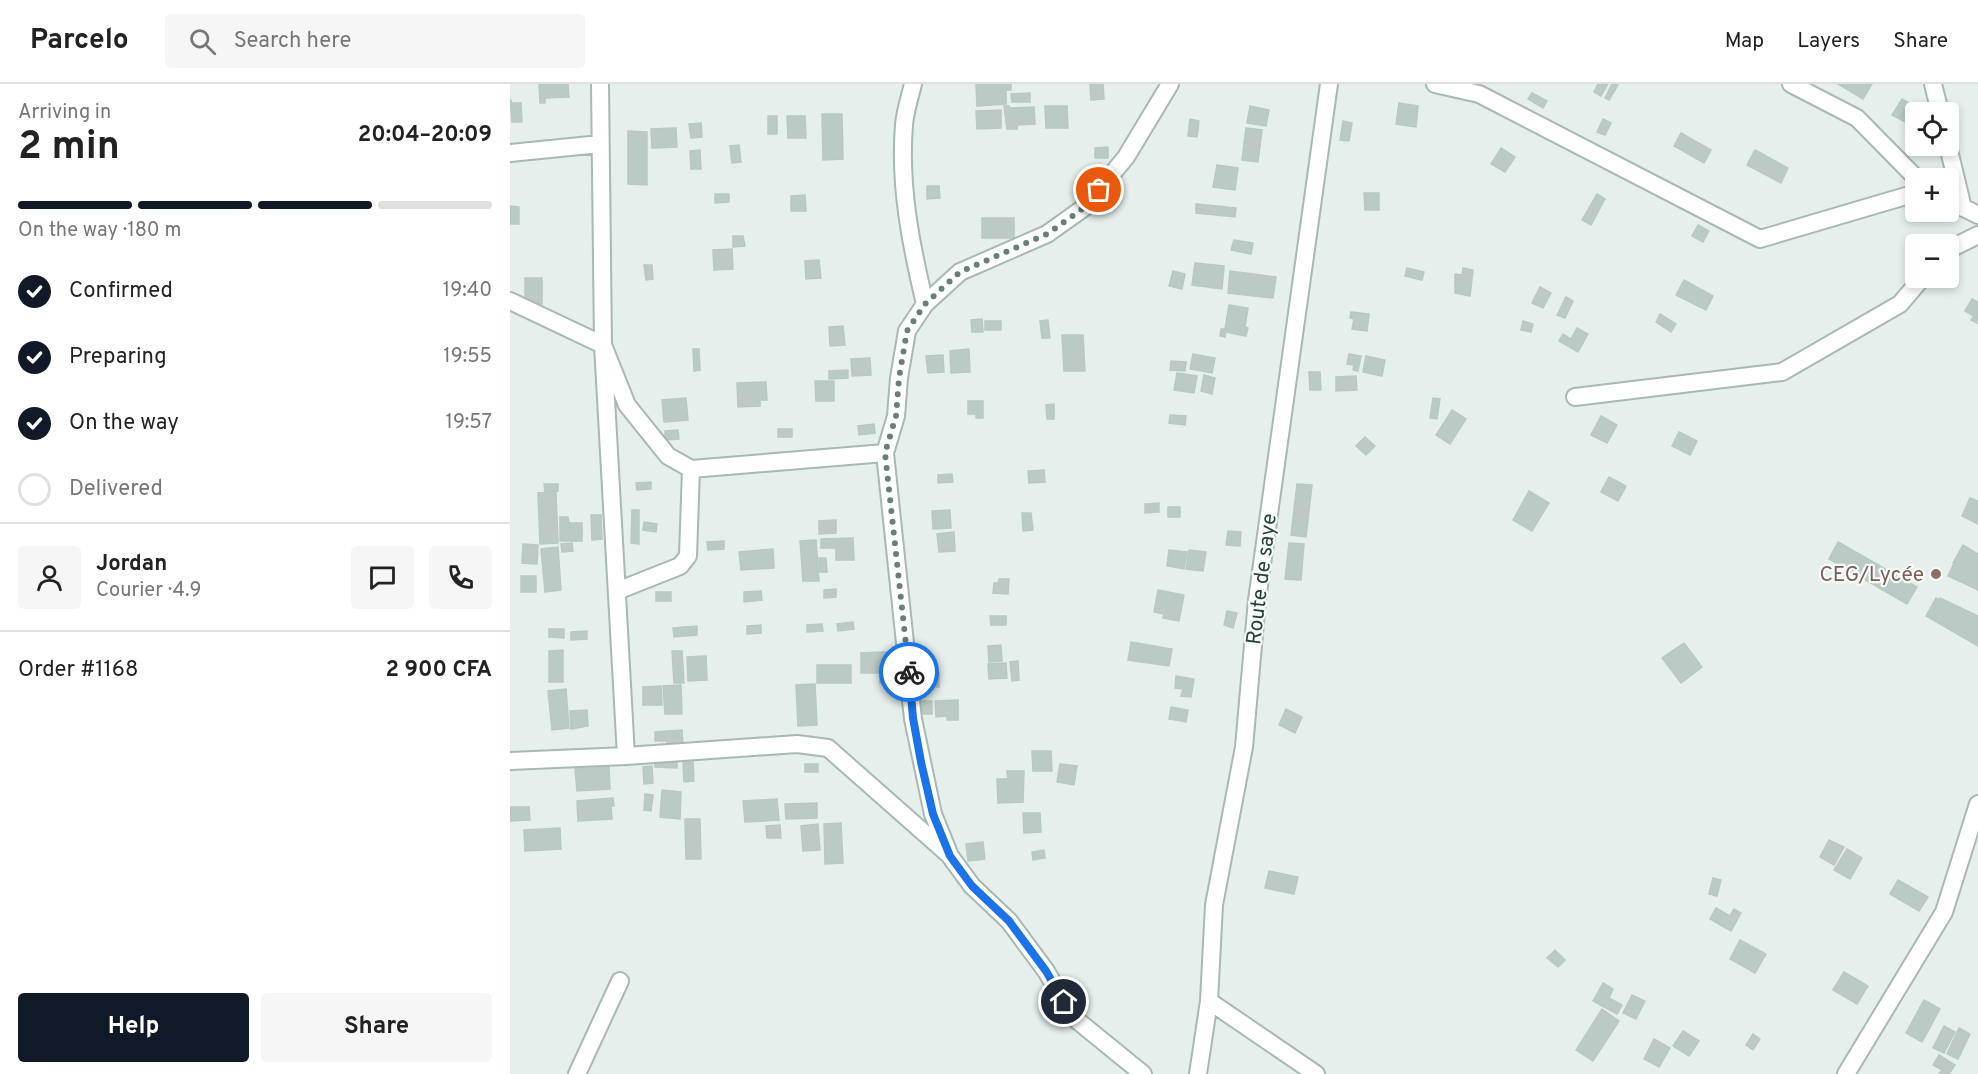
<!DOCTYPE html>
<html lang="en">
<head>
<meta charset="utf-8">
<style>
	:root { --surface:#fff; --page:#f6f6f6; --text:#222; --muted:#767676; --line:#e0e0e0; --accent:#111827 }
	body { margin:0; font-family:Overpass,sans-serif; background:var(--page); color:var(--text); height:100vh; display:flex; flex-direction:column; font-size:22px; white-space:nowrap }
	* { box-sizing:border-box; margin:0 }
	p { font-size:20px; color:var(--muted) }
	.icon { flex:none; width:33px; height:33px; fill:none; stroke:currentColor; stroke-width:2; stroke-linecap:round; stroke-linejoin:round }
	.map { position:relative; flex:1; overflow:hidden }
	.drawer { display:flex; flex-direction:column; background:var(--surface); width:510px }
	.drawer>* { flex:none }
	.buttons { position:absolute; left:1395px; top:18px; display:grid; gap:12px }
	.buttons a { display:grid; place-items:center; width:54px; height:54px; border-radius:6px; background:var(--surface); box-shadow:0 3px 9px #0003; font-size:30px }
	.pin { position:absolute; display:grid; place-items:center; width:51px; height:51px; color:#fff; margin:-26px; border:3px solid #fff; border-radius:50%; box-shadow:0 2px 6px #0007 }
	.courier { position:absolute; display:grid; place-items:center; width:60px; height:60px; margin:-30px; border:4px solid #1a73e8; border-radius:50%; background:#fff; color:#222; box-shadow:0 2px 8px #0007 }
	.summary em { font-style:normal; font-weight:700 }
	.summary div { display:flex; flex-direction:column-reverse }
	.summary { display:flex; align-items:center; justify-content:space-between; height:102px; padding:0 18px }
	h1 { font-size:39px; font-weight:700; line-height:45px }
	.bar { display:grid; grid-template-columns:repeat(4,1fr); gap:9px 6px; align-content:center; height:72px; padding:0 18px }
	.bar i { height:8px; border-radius:4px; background:var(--line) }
	.bar .current { background:var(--accent) }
	.bar p { grid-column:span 4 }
	.line { display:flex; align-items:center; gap:15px; padding:0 18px; border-top:2px solid var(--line) }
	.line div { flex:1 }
	.round { display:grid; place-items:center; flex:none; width:63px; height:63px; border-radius:6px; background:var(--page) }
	ol { padding:0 18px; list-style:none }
	li { display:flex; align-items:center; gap:18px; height:66px }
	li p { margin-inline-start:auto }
	li .icon { padding:6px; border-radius:50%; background:var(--accent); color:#fff; stroke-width:4 }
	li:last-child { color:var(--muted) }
	li i { width:33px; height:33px; border:3px solid var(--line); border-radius:50% }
	.button { display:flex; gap:12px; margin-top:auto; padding:12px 18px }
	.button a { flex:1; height:69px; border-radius:6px; background:var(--accent); color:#fff; font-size:24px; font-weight:700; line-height:69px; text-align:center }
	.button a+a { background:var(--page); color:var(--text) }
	header { display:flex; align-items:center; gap:36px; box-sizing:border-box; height:84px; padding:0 30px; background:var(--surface); border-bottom:2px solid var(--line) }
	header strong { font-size:28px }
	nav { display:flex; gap:33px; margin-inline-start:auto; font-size:21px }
	.search { width:420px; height:54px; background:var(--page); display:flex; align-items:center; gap:15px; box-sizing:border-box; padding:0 21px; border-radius:6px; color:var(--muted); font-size:22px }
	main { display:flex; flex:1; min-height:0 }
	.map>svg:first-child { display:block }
	.building { fill:#bbcac4; stroke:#b8c9c2; stroke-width:1.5 }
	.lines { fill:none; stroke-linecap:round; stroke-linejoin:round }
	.minor-casing { stroke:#a8b8b2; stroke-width:20 }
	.minor { stroke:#fff; stroke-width:16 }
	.done { stroke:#687f78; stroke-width:6; stroke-dasharray:0 10.8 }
	.route { stroke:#1a73e8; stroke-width:8 }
	.education-dot { fill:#8d6e63; stroke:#f7fbf9; stroke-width:2 }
	.labels { text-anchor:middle; stroke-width:4.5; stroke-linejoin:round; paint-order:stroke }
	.education-label { font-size:21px; fill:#785e54; stroke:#f7fbf9; text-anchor:end }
	.street-label { font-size:21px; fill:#24423a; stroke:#f7fbf9 }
</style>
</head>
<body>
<header>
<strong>Parcelo</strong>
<div class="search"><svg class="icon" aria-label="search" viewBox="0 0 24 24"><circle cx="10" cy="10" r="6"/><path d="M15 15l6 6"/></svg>Search here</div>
<nav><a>Map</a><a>Layers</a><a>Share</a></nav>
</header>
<main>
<section class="drawer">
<div class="summary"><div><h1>2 min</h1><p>Arriving in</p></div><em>20:04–20:09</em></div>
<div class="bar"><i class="current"></i><i class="current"></i><i class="current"></i><i></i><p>On the way · 180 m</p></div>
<ol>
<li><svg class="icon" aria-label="check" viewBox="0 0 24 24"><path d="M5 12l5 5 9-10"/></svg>Confirmed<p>19:40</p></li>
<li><svg class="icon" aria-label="check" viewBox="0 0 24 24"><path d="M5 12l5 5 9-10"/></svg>Preparing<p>19:55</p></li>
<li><svg class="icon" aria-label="check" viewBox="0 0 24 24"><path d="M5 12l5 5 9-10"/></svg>On the way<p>19:57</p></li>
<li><i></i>Delivered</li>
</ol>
<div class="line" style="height:108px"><a class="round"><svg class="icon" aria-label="person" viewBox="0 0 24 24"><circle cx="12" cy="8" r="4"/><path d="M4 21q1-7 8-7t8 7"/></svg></a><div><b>Jordan</b><p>Courier · 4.9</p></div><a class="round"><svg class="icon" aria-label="chat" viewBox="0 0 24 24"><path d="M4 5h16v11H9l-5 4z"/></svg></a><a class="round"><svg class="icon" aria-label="phone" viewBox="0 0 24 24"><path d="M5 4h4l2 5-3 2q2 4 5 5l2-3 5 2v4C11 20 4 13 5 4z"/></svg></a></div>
<div class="line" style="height:78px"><div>Order #1168</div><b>2 900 CFA</b></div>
<div class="button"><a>Help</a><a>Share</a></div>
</section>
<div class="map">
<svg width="1468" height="990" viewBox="0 0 1468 990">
	<rect width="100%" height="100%" fill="#e6efeb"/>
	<!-- building -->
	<path class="building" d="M29,0h29l1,13 -24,1v5h-5z
		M466,0h35v6h-5v14l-29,2z
		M580,0h13l1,15 -13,1z
		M1088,0h10l-7,12 -7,-4z
		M1102,0l6,1 -9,15 -4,-2z
		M1328,0h34l-9,15z
		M520,9v9h-18l-1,-8z
		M1022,9l15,8 -4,7 -15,-9z
		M0,15l2,4h9l1,19h-10z
		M1392,15l14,8 -9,16 -15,-8z
		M889,19l19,3 -2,21 -20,-3z
		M494,22h5l1,2 24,-1 1,17 -18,1v4h-10z
		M535,22h22l1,22h-22z
		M740,22l19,4 -3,16 -19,-3z
		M491,26v18l-24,1 -1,-18z
		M312,30h20l1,45 -20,1z
		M258,32h9v18h-9z
		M277,32h18l1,22h-18z
		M680,35l9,2 -2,16 -9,-1z
		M1093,35l8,4 -6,12 -8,-3z
		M833,37l9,2 -3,18 -9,-1z
		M191,39l1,14 -11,1 -2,-14z
		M166,44l1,19 -25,1 -1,-19z
		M736,44l16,2 -4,32 -16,-2z
		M118,47l19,1v53l-19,-1z
		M1171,49l30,17 -7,13 -30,-17z
		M229,61l2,17 -9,1 -2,-17z
		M598,63v11h-13v-10z
		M991,64l14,9 -10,15 -14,-8z
		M190,66l1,19h-10l-1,-18z
		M1245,66l33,18 -7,15 -34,-18z
		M707,81l21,3 -3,22 -22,-3z
		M417,102h12l1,12 -13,1z
		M854,109h15v17h-14z
		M205,110h14v8l-14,1z
		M1087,110l8,5 -14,26 -9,-5z
		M295,111l1,16h-15v-15z
		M686,120l40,4 -1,9 -39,-4z
		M0,122l9,1v17h-9z
		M472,134h32v20h-32z
		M1188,141l11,6 -6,11 -11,-6z
		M223,152h10l2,10 -12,1z
		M724,156l19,3 -2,11 -20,-4z
		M222,165l1,20 -19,1 -1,-20z
		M309,176l2,18 -15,1 -1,-18z
		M685,179l29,3 -2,23 -30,-4z
		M134,181h8l1,14 -7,1z
		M897,184l17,4 -2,8 -17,-4z
		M953,184l10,2 -3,26 -15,-3v-19l7,1z
		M663,187l12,3 -3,15 -13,-3z
		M720,187l46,6 -3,21 -45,-5z
		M15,194h17v26h-17z
		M1174,196l29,16 -7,14 -30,-15z
		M1030,203l11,6 -8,15 -11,-5z
		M1056,213l7,4 -8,17 -8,-3z
		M1462,215l6,3 -1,21 -6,-3 3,-4 -9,-5z
		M719,221l19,3 -3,19 3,1 -2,8 -20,-4 -1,5 -5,-1 1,-7h4z
		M841,228l18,2 -2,17 -15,-2 2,-10 -4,-1z
		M1150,230l16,10 -5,8 -15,-10z
		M472,235l1,13h-11l-1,-12z
		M538,236l2,18h-8l-2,-17z
		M475,237h16v9h-16z
		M1013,237l10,3 -2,8 -10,-2z
		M333,242l2,19 -15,1 -1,-19z
		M1067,244l11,6 -10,18 -19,-11 4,-7 8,5z
		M552,251h21l2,36h-21z
		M183,265h6l1,21 -6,1z
		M459,265l1,23 -19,1 -1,-22z
		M683,270l22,4 -3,15 -22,-4z
		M839,270l12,2 -3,15 -5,-1 1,-5 -7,-1z
		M433,271l1,17 -16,1 -2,-17z
		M856,272l19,4 -3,16 -19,-4z
		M360,274l1,17 -19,1 -1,-17z
		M661,277l15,1 -1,9 -15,-1z
		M338,286v8l-19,1v-8z
		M799,288h11l1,18h-11z
		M667,289l20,3 -3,17 -20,-3z
		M694,291l11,3 -3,16 -11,-3z
		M846,292l1,14 -21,1v-14z
		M305,297h19v20h-18z
		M256,298l1,18h-7v6l-22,1 -1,-24z
		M176,314l2,22 -24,2 -2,-22z
		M923,314l7,1 -3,20 -7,-1z
		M458,317h15v17h-7v-4h-8z
		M544,320v15h-7l-1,-14z
		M942,326l14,9 -16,25 -14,-9z
		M660,331l16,1 -1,9 -16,-2z
		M1091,332l16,9 -10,18 -16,-8z
		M364,340l1,9 -16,2 -1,-9z
		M268,345h14v8h-14z
		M168,346l1,9 -14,1v-9z
		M1169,348l18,9 -7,14 -18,-9z
		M855,353l10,9 -9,9 -10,-9z
		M534,386l1,12 -16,1 -1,-12z
		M442,390l1,8 -15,1v-8z
		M1099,393l17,9 -8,15 -17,-9z
		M141,398v7l-14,1 -1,-7z
		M34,400h14v7l-13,1z
		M787,400l15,1 -6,52 -15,-2z
		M1019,407l20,12 -17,28 -19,-11z
		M46,408l2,51 -18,1 -2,-51z
		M1460,414l8,3v23l-16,-8z
		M649,419v9l-14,1v-9z
		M658,423h12v10h-12z
		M122,426h7v34l-8,-1z
		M440,426l1,18 -18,1 -1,-18z
		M512,429h9l2,17 -10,1z
		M81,431h10l1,24 -10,1z
		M50,433h8l1,6h13v18h-22z
		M326,436v13l-17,1v-13z
		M134,438l13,2 -1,8 -13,-2z
		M718,447l13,1 -1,14 -14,-1z
		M444,448l1,19 -16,1 -2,-18z
		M343,454l1,22h-18v-12h-15v-9z
		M306,456l3,41h-16l-3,-40z
		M214,457v8l-16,1 -1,-8z
		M1328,458l79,45 -10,17 -78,-45z
		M62,459l1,8 -11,1 -1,-8z
		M779,459l15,1 -3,36 -16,-1z
		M13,460l15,1 -1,19 -15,-1z
		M1453,461l15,9v23l-25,-14z
		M48,463l3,43 -16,2 -4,-43z
		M263,465l1,19 -33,2 -2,-18z
		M659,466l18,2 -3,17 -17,-3z
		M679,466l17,2 -3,19 -17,-2z
		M1447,473l21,10v23l-30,-14z
		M309,474h7l1,14h-7z
		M11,492h15v16h-15z
		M489,495h10l-1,15 -15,-1 1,-10h4z
		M326,505v8l-12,1v-8z
		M648,506l26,5 -5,26 -16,-3 1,-4 -10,-2z
		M251,507l1,9 -18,2v-10z
		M146,508h15v9h-15z
		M1426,514l42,24v24l-52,-30z
		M1430,514l38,18v23l-47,-21z
		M717,527l10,2 -4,15 -9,-3z
		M480,532h16v9h-15z
		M343,538l1,7 -16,2 -1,-7z
		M312,540l1,7 -16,1v-7z
		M251,541v8l-14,1v-8z
		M187,542v9l-23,2 -1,-9z
		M39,545h15v9l-15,-1z
		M77,547v8l-16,1v-8z
		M621,558l41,7 -3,17 -41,-6z
		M1174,559l18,24 -21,16 -19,-25z
		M491,561l1,16 -13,1 -1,-16z
		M53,566v32h-14v-31z
		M162,567h10l2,32h-10z
		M376,568l1,21h-26v-20z
		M196,572l1,24 -19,1 -1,-24z
		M426,576v12h-13v-11z
		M508,577l1,19 -7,1 -2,-19z
		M496,579l1,15 -18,1 -1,-15z
		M307,581h34v18h-34z
		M429,589v14h-14v-13z
		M370,591h16v7l-16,1z
		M666,592l18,3 -3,18 -10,-1 2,-7 -8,-1z
		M305,600l2,41 -19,1 -2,-41z
		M171,601l1,29h-17l-2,-28z
		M151,602l1,19h-19v-18z
		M56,605l3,39 -17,2 -4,-39z
		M448,616v20h-11v-4l-11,1 -1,-16z
		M412,617h10v13h-9z
		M661,623l17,3 -2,12 -17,-3z
		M776,625l16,8 -7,16 -16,-8z
		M77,626l1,16 -17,3 -1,-18z
		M172,646l1,15 -16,1v-5h-12v-9z
		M522,667h19l1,20h-19z
		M145,675l22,1v8l-22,-1z
		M173,678h10l1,19 -10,1z
		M295,680h13v8h-13z
		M550,680l17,2 -3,19 -17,-3z
		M142,682l1,17 -9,1 -1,-17z
		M99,683l1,22 -33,2 -2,-22z
		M497,687h17l-1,31 -25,1 -1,-24h11z
		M152,706l19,2 -1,27 -20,-2z
		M135,710l8,1 -2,16 -7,-1z
		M103,714l1,8h-3l1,13 -34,2 -1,-20z
		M267,715l2,21 -34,2 -2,-21z
		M307,719v15l-31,1 -1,-15z
		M0,723h19l1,13 -20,1z
		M513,729h17l1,19 -17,1z
		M175,735h15l1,40h-15z
		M331,739l2,40 -18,1 -1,-40z
		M308,740l2,26 -17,1 -2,-25z
		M270,741l1,13h-14l-1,-12z
		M50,744l1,21 -36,2 -1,-21z
		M1319,756l15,7 -10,18 -14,-8z
		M473,758l2,17 -17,2 -2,-17z
		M1337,765l15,9 -12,21 -16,-9z
		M534,766l1,8 -12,2 -1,-8z
		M759,787l29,6 -4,17 -29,-6z
		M1203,794l8,2 -4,16 -8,-2z
		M1388,796l30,17 -9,14 -29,-17z
		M1206,824l14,8 4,-7 7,4 -10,18 -21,-12z
		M1230,856l26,14 -11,19 -25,-14z
		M1045,866l10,10 -7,7 -11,-9z
		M1334,888l24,14 -11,18 -24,-14z
		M1093,899l10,6 -4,9 13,7 -5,9 -24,-13z
		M1122,911l13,6 -9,18 -13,-6z
		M1414,916l16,9 -18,33 -16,-9z
		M1092,925l17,12 -26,40 -17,-11z
		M1434,942l11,6 -11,21 -11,-5z
		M1449,944l11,6 -12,25 -11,-5z
		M1173,947l16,10 -10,15 -16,-10z
		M1243,950l7,5 -7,11 -7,-5z
		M1144,955l16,9 -11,19 -15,-8z
		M1429,971l16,10 -6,9h-10l3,-4 -9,-5z"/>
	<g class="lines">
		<defs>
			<path id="minor" d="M90,0l3,261 24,60 41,51 23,13 194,-16
				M403,0c-3,13 -8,27 -9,41 -5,61 7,120 21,179
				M925,0l44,10 281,145 156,-46
				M1281,0l66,34 59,60
				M1423,0l7,28
				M1438,62l15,62
				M0,69l90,-9
				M1438,116l30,15
				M1438,166l30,-15
				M0,217l93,44 23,411
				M1065,313l207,-25 118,-68 22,-26
				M107,507l63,-25 8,-10 3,-87
				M0,677l116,-5 171,-12 31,4 119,105
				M699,917l107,73
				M67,990l43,-93
				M633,990l-70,-57 -27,-46 -37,-50 -37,-35 -22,-30 -17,-42 -20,-95 -28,-266 11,-37 3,-38 8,-47 18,-27 35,-32 87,-38 38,-27 41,-50 44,-73
				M688,990l11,-73 5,-96 30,-158 13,-147 72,-516
				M1336,990l98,-162 34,-108"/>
		</defs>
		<!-- minor casing -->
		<use href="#minor" class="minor-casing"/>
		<!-- minor -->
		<use href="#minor" class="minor"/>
	</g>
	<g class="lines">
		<!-- done -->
		<path class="done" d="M399,588l-24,-219 11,-37 3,-38 8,-47 18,-27 35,-32 87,-38 38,-27 14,-17"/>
		<!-- route -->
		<path class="route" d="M399,588l4,46 8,44 12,52 17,42 22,30 37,35 37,50 18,31"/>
	</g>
	<!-- markers -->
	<circle class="education-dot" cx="1426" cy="490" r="6"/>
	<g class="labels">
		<!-- education labels -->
		<g class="education-label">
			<text x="1414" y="497">CEG/Lycée</text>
		</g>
		<!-- street labels -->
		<g class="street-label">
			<text transform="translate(751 495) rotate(-83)" y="7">Route de saye</text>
		</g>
	</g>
</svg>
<div class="buttons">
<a><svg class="icon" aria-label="locate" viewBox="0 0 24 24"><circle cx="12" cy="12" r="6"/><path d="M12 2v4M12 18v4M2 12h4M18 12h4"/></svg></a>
<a>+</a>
<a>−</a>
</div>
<div class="pin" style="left:589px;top:106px;background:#ea580c"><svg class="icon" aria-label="bag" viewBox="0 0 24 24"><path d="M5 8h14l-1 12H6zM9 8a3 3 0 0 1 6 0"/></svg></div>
<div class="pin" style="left:554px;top:918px;background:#1f2937"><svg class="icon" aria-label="home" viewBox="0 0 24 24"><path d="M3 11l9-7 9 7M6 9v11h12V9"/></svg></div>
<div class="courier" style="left:399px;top:588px"><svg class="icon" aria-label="bike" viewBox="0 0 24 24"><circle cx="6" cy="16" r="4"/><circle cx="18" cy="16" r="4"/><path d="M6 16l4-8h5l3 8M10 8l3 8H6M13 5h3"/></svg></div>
</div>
</main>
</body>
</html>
